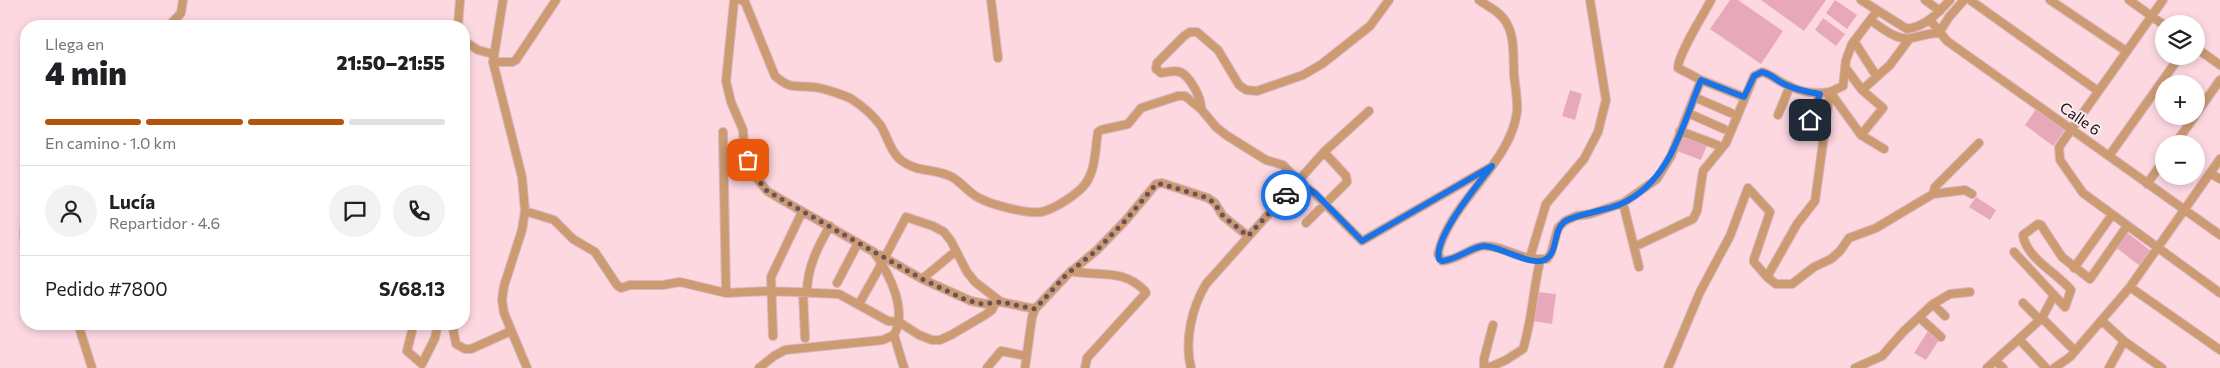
<!DOCTYPE html>
<html lang="es">
<head>
<meta charset="utf-8">
<style>
	:root { --surface:#fff; --page:#f2f2f2; --text:#202124; --muted:#757577; --line:#e0e0e0; --accent:#b45309 }
	body { margin:0; font-family:Commissioner,sans-serif; background:var(--page); color:var(--text); height:100vh; display:flex; flex-direction:column; font-size:19px; white-space:nowrap }
	* { box-sizing:border-box; margin:0 }
	p { font-size:16px; color:var(--muted) }
	.icon { flex:none; width:28px; height:28px; fill:none; stroke:currentColor; stroke-width:2; stroke-linecap:round; stroke-linejoin:round }
	.map { position:relative; flex:1; overflow:hidden }
	.sheet { position:absolute; left:20px; top:20px; width:450px; height:310px; display:flex; flex-direction:column; background:var(--surface); border-radius:20px; box-shadow:0 2px 8px #0003 }
	.sheet>* { flex:none }
	.tools { position:absolute; left:2155px; top:15px; display:grid; gap:10px }
	.tools a { display:grid; place-items:center; width:50px; height:50px; border-radius:50%; background:var(--surface); box-shadow:0 2px 8px #0003; font-size:25px }
	.pin { position:absolute; display:grid; place-items:center; width:42px; height:42px; color:#fff; margin:-21px; border-radius:10px; box-shadow:0 2px 8px #0006 }
	.courier { position:absolute; display:grid; place-items:center; width:50px; height:50px; margin:-25px; border:4px solid #1a73e8; border-radius:50%; background:#fff; color:#222; box-shadow:0 1px 6px #0007 }
	.summary em { font-style:normal; font-weight:800 }
	.summary div { display:flex; flex-direction:column-reverse }
	.summary { display:flex; align-items:center; justify-content:space-between; height:85px; padding:0 25px }
	h1 { font-size:32px; font-weight:800; line-height:38px }
	.bar { display:grid; grid-template-columns:repeat(4,1fr); gap:8px 5px; align-content:center; height:60px; padding:0 25px }
	.bar i { height:6px; border-radius:4px; background:var(--line) }
	.bar .active { background:var(--accent) }
	.bar p { grid-column:span 4 }
	.line { display:flex; align-items:center; gap:12px; padding:0 25px; border-top:1px solid var(--line) }
	.line div { flex:1 }
	.round { display:grid; place-items:center; flex:none; width:52px; height:52px; border-radius:26px; background:var(--page) }
	.map>svg:first-child { display:block }
	.green { fill:#e7a9ba }
	.lines { fill:none; stroke-linecap:round; stroke-linejoin:round }
	.minor-casing { stroke:#d9b7c0; stroke-width:10 }
	.minor { stroke:#cd9b72; stroke-width:8 }
	.done { stroke:#6b5159; stroke-width:5; stroke-dasharray:0 9 }
	.route { stroke:#1a73e8; stroke-width:6 }
	.labels { text-anchor:middle; stroke-width:4; stroke-linejoin:round; paint-order:stroke }
	.street-label { font-size:15px; fill:#1d0910; stroke:#f9ecef }
</style>
</head>
<body>
<div class="map">
<svg width="2220" height="368" viewBox="0 0 2220 368">
	<rect width="100%" height="100%" fill="#fdd8e1"/>
	<!-- green -->
	<path class="green" d="M1730,0h8l45,31 -22,33 -51,-35z
		M1761,0h65l-22,31z
		M1835,0l22,15 -10,14 -21,-16z
		M1823,18l22,16 -9,12 -21,-16z
		M1570,90l12,4 -7,26 -13,-4z
		M2036,109l30,19 -13,18 -28,-21z
		M1683,135l24,10 -6,15 -24,-9z
		M1976,197l20,13 -6,10 -21,-13z
		M2125,231l26,20 -11,15 -26,-20z
		M1537,292l19,2 -4,30 -19,-3z
		M1928,331l11,9 -13,20 -12,-7z"/>
	<g class="lines">
		<defs>
			<path id="minor" d="M503,0l-10,62 29,115 3,34 -3,19 -18,56 -2,14 2,13 23,55
				M737,0l-3,2 -8,79 5,21 12,28 1,18 4,12 7,16 12,15 17,10 90,51c15,21 34,58 20,83l-11,5 -98,10 -11,6 -15,12
				M741,0l4,2 30,74c16,14 20,9 38,11 11,1 27,7 37,11 11,7 23,17 31,28 7,12 10,27 21,35 16,12 33,7 50,16 10,6 17,16 27,21 13,7 48,16 62,14 14,-3 37,-18 45,-29 10,-15 9,-34 12,-51l3,-2 27,-6 13,-16 37,-12h7l16,13c1,-10 -11,-33 -21,-37 -5,-2 -13,0 -19,1l-5,-4 1,-6 27,-27 6,-4h7l21,18 21,35 7,5 11,1 46,-16 19,-11 48,-38 19,-26
				M991,0l7,58
				M1479,0c6,5 14,8 19,13 18,14 15,40 16,61 1,12 4,26 3,38 -7,53 -68,90 -79,142l4,7c17,-1 29,-14 41,-15 17,-1 34,11 50,13
				M1590,0l16,100 -8,32 -14,27 -38,45 -15,50 2,5h14l4,-6 7,-25 7,-7 11,-5 14,-2 33,-11 34,-24 14,-23 30,-76
				M1711,0c-7,14 -33,54 -33,68l23,12 43,17
				M1861,0l46,29c19,-3 30,-15 43,-29
				M1925,0l15,11
				M1970,0l128,91
				M2050,0l76,51
				M2129,0l35,25
				M2163,0l-104,147 1,13 23,33 137,100
				M1870,20c11,7 26,21 41,18 10,-2 18,-5 28,-5
				M1930,20l17,21 273,194
				M169,26l12,-13 2,-13
				M458,26l2,-26
				M1939,33l10,-16 15,-17
				M464,41l14,9 15,4
				M1854,41l23,36
				M2196,48l24,17
				M493,62h19l4,-2 40,-60
				M1845,67l17,23 21,18 -22,27
				M1862,90l28,-25 20,-27
				M1694,97l37,16
				M1201,109l15,18 10,8 40,25 17,5 16,17 16,12 47,47 127,-73
				M1688,113l36,16
				M2196,114l24,-34
				M1778,115l12,-29
				M1680,131l37,14
				M723,132l3,161
				M1804,132l16,-38
				M2175,144l20,-28
				M2109,156l71,-100
				M2210,173l10,6
				M2147,184l17,-24
				M1933,194l2,-7 44,-44
				M1623,203l16,64
				M26,209l-2,25 2,20
				M525,211l29,9 19,19 22,13 22,33 4,3 9,-3h33l17,-3 46,11 44,-2 69,3 49,27 11,1 20,13 13,5h8l11,-5 34,-20 7,-5 3,-7
				M1306,223l41,-41 -1,-6 -22,-24
				M1634,247l59,-28 4,-8 6,-40 23,-28 28,-67 8,-4c8,2 13,7 21,11 14,8 30,12 47,9l31,43 23,14
				M2014,252l51,55 6,-17c-14,-17 -45,-32 -48,-55l15,-11 3,1 21,32 28,22 37,-53
				M880,255l42,24 49,22 15,3 15,-2 34,7
				M885,257l21,-40 27,9 11,6 7,9 16,31 8,10 26,20
				M2074,268l38,-53
				M1071,271c29,6 52,-3 74,20l1,2 -59,65 -2,10
				M1767,277l30,-53 18,-23 15,-109 13,-6 3,-26 6,-16 25,-33
				M922,279l34,-28
				M837,283l21,-40
				M2130,287l90,63
				M803,292l2,46
				M807,292c0,-24 11,-46 23,-66
				M2023,303l17,17
				M859,304l23,-41
				M1933,304l12,12
				M1919,317l22,20
				M2042,318l33,33
				M2102,321l22,20 38,27
				M78,324l14,44
				M452,324l4,20 9,5h6l40,-18
				M412,331l-5,20 15,13 13,-26 3,-14
				M894,335l10,33
				M773,336l-2,-59 31,-65
				M2019,339l27,29
				M1996,361l7,7
				M987,368l14,-17 25,5
				M1025,368l7,-51 3,-8 32,-34 30,-25 29,-30 30,-36 6,-1 46,15 7,5 8,13 25,20
				M1191,368c-7,-27 1,-61 15,-84l118,-132 45,-41
				M1484,368v-9l9,-34
				M1488,368l18,-8 17,-11c9,-28 10,-59 17,-88
				M1668,368l32,-76 30,-56 18,-48 22,24 -16,47v3l13,15 9,7h16l22,-17 17,-8 9,-8 9,-13 27,-10 57,-34 32,-4 7,4
				M1855,368l27,-12 21,-24 30,-28 17,-10 20,-2
				M1987,368l55,-50 10,-19
				M2054,368l16,-11 60,-70 90,-128
				M2109,368l15,-27"/>
		</defs>
		<!-- minor casing -->
		<use href="#minor" class="minor-casing"/>
		<!-- minor -->
		<use href="#minor" class="minor"/>
	</g>
	<g class="lines">
		<!-- done -->
		<path class="done" d="M748,160l7,16 12,15 155,88 44,21 16,4 19,-2 34,7 31,-34 31,-25 29,-30 30,-36h6l46,14 7,6 8,12 25,20 38,-41"/>
		<!-- route -->
		<path class="route" d="M1286,195l13,-13 17,12 46,47 130,-75c-13,17 -59,72 -53,93l3,2c15,-1 31,-15 42,-15 16,0 49,22 62,13 12,-7 7,-28 18,-37 11,-8 42,-11 57,-18 50,-23 61,-78 80,-124l43,17 10,-21 8,-4c9,2 14,8 22,12 12,6 23,8 36,10l-10,26"/>
	</g>
	<g class="labels">
		<!-- street labels -->
		<g class="street-label">
			<text transform="translate(2080 119) rotate(35)" y="5">Calle 6</text>
		</g>
	</g>
</svg>
<div class="tools">
<a><svg class="icon" aria-label="layers" viewBox="0 0 24 24"><path d="M12 4l9 5-9 5-9-5zM3 14l9 5 9-5"/></svg></a>
<a>+</a>
<a>−</a>
</div>
<div class="pin" style="left:748px;top:160px;background:#ea580c"><svg class="icon" aria-label="bag" viewBox="0 0 24 24"><path d="M5 8h14l-1 12H6zM9 8a3 3 0 0 1 6 0"/></svg></div>
<div class="pin" style="left:1810px;top:120px;background:#1f2937"><svg class="icon" aria-label="home" viewBox="0 0 24 24"><path d="M3 11l9-7 9 7M6 9v11h12V9"/></svg></div>
<div class="courier" style="left:1286px;top:195px"><svg class="icon" aria-label="car" viewBox="0 0 24 24"><path d="M5 17H2v-5l4-1 3-4h7l3 4 3 1v5h-3M9 17h6M6 11h13"/><circle cx="7" cy="17" r="2"/><circle cx="17" cy="17" r="2"/></svg></div>
<section class="sheet">
<div class="summary"><div><h1>4 min</h1><p>Llega en</p></div><em>21:50–21:55</em></div>
<div class="bar"><i class="active"></i><i class="active"></i><i class="active"></i><i></i><p>En camino · 1.0 km</p></div>
<div class="line" style="height:90px"><a class="round"><svg class="icon" aria-label="person" viewBox="0 0 24 24"><circle cx="12" cy="8" r="4"/><path d="M4 21q1-7 8-7t8 7"/></svg></a><div><b>Lucía</b><p>Repartidor · 4.6</p></div><a class="round"><svg class="icon" aria-label="chat" viewBox="0 0 24 24"><path d="M4 5h16v11H9l-5 4z"/></svg></a><a class="round"><svg class="icon" aria-label="phone" viewBox="0 0 24 24"><path d="M5 4h4l2 5-3 2q2 4 5 5l2-3 5 2v4C11 20 4 13 5 4z"/></svg></a></div>
<div class="line" style="height:65px"><div>Pedido #7800</div><b>S/68.13</b></div>
</section>
</div>
</body>
</html>
